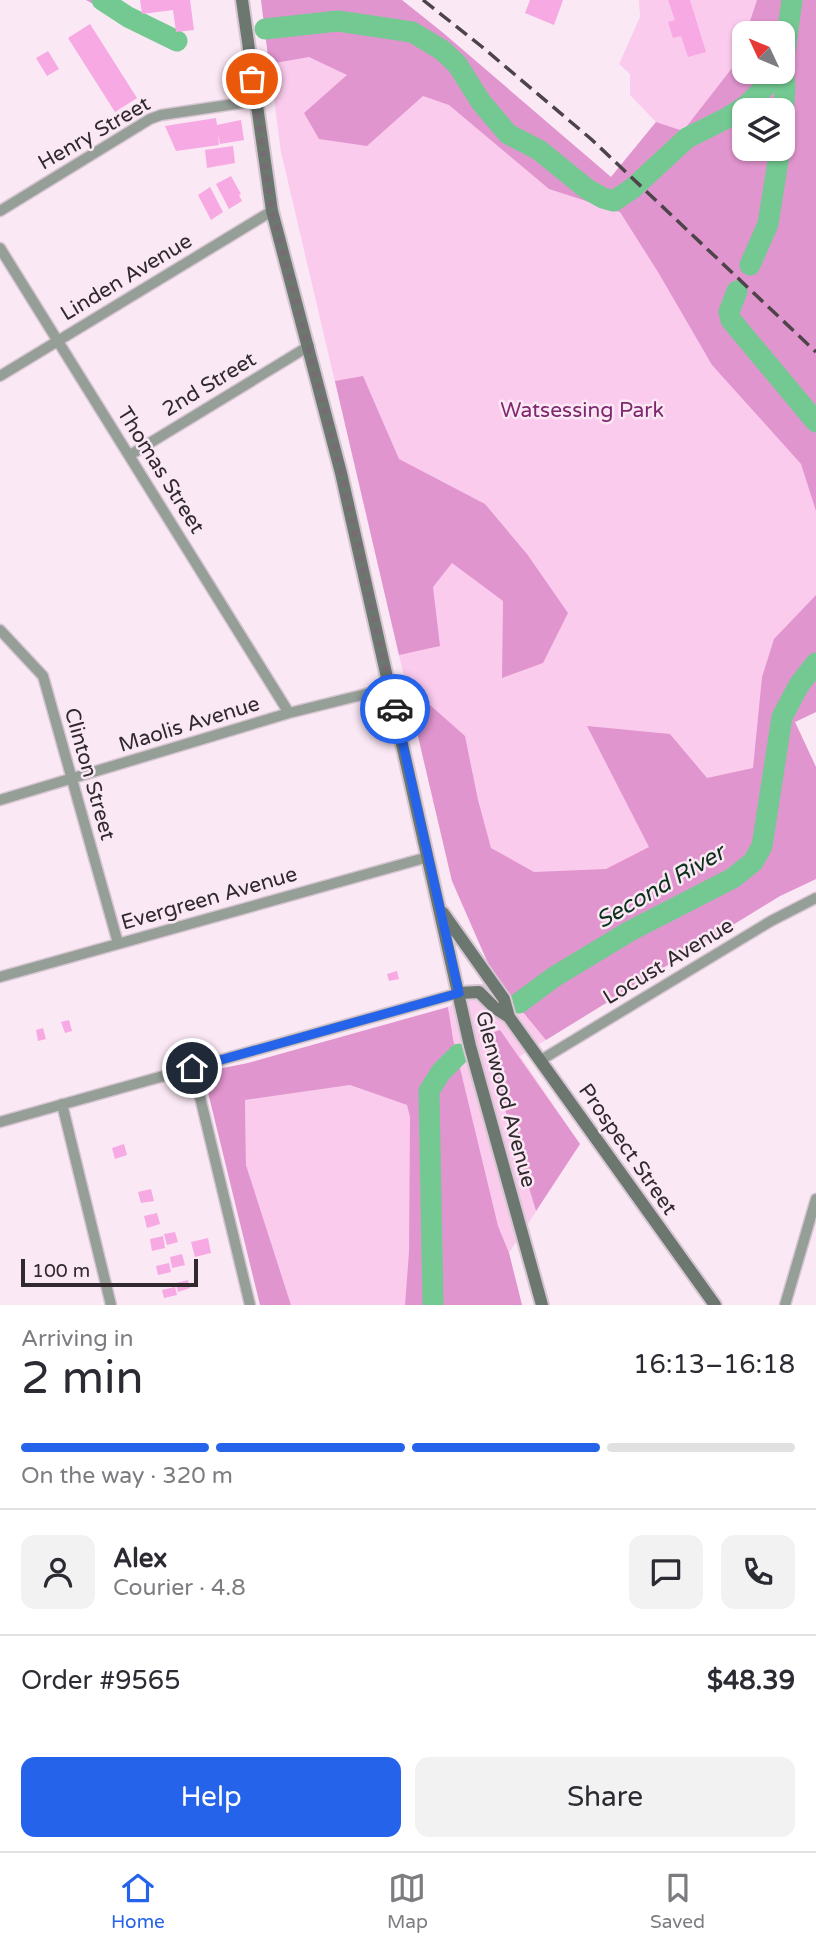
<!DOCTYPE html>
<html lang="en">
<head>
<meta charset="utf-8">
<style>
	:root { --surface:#fff; --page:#f2f2f3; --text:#2b2b33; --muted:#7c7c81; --line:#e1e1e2; --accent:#2563eb }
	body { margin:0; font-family:"Varela Round",sans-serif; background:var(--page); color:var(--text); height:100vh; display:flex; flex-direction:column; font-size:26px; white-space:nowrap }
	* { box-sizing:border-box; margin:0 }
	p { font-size:23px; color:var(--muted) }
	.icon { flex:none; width:38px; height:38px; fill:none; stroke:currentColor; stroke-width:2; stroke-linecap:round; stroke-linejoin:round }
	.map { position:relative; height:1305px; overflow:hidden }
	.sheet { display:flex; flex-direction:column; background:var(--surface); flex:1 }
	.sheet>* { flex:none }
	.needle { width:46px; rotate:314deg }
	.controls { position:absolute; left:732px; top:21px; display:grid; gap:14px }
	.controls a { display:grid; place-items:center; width:63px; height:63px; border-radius:14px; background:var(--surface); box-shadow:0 2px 5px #0004; font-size:35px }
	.scale { position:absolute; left:21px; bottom:18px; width:177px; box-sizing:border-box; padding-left:7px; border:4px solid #30292e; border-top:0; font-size:19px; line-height:24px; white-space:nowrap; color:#30292e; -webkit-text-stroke:5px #fbe8f5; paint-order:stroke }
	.pin { position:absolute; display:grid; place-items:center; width:60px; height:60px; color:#fff; margin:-30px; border:4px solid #fff; border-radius:50%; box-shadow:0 2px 7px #0007 }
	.courier { position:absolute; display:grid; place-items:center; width:70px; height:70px; margin:-35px; border:5px solid #2563eb; border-radius:50%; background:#fff; color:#222; box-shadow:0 2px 9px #0007 }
	.headline em { font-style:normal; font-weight:600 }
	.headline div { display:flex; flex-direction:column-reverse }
	.headline { display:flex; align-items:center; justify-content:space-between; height:119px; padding:0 21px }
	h1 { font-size:46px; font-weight:600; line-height:52px }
	.bar { display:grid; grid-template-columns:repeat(4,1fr); gap:10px 7px; align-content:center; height:84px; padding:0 21px }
	.bar i { height:9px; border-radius:5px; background:var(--line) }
	.bar .current { background:var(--accent) }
	.bar p { grid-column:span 4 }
	.line { display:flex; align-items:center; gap:18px; padding:0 21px; border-top:2px solid var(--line) }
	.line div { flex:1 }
	.round { display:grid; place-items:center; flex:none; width:74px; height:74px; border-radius:14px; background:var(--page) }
	.button { display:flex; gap:14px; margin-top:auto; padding:14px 21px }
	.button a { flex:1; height:80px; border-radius:14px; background:var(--accent); color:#fff; font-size:28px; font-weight:600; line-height:80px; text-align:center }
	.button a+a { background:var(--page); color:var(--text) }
	.menu { display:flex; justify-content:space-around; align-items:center; height:98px; border-top:2px solid var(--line); background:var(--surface); font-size:19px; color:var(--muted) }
	.menu a { display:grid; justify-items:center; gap:4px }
	.menu .current { color:var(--accent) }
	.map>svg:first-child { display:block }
	.green { fill:#fbcbed; fill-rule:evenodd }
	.forest { fill:#e195ce; fill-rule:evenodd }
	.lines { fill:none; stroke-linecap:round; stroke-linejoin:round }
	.river { stroke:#73c991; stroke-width:21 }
	.building { fill:#f6a9e2 }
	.street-casing { stroke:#d6c6d1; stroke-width:13 }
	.secondary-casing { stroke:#d6c6d1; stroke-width:16 }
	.street { stroke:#969e98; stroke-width:10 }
	.secondary { stroke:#6c776f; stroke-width:12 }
	.rail { stroke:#4d444a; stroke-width:3.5; stroke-dasharray:14 7; stroke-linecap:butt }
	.done { stroke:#776c74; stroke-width:7; stroke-dasharray:0 12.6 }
	.route { stroke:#2563eb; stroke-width:9 }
	.labels { text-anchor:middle; stroke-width:5; stroke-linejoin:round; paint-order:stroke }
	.street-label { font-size:21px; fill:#30292e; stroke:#fbe8f5 }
	.park-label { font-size:21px; fill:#80286e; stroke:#fbe8f5 }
	.water-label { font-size:23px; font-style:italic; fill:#0b311b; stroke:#fbe8f5 }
</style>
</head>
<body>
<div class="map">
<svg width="816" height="1305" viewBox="0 0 816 1305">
	<rect width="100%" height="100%" fill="#fbe8f5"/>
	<!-- green -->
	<path class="green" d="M261,0h141l40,32 169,145 45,-55 -26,-27v-21l-11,-10 21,-47 -1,-17h177v712l-21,10 21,45v112l-36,17 -260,160 60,88 -71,109 13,52h-231l-45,-140 -1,-65 105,-15 57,20 42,-94 -1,-4 46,-31 -42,-95 -171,-729zM744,33h38v39h-38zM744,110h38v39h-38z"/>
	<!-- forest -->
	<path class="forest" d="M86,0h25l24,27z
		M261,0h141l40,32 169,145 45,-55 27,9 53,-68 8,-24v33h38v-39h-36l11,-33h59v511l-15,-47 -89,-99 -54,-93 -38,-60 -71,-23 -100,-84 -26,-9 -56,50 -48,-7 -15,-26 43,-38 -38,-18 -40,7zM744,110h38v39h-38z
		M363,376l36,83 86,45 42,50 41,59 -25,50 -41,15 1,-77 -51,-38 -19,24 7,59 -41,9 -64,-274z
		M816,595v117l-21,10 21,45v112l-36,17 -234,144 -52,-63 -42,-96 -43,-183 21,7 35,31 13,64 13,48 43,24 72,-3 43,-22 -62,-121 83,8 37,44 46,-10 9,-91 12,-38z
		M448,1007l5,32 45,187 11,27 13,52h-117l4,-53 1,-135 -3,-12 -57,-20 -105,15 1,65 45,140h-31l-57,-233 45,-9z
		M500,1030l80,114 -44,67 -53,-175z"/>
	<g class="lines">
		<!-- river -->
		<path class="river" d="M102,0l26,17 49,24
			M265,29l73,-8 74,11 30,18 15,14 24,38 27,32 31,16 48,39 16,9 11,3 19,-13 54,-50 38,-19 22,-14 33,-33
			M782,130l3,-42 -2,-22 9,-66
			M750,265l18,-41 12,-75
			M737,291l-8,21 2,8 85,102
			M519,1003l35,-26 76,-46 103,-53 20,-16 9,-16 20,-129 17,-32 17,-22
			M433,1305l-4,-214 12,-19 18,-18"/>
	</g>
	<!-- building -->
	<path class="building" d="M140,0h50l4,30 -18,2 -3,-22 -31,4z
		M530,0h33l-9,25 -29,-12z
		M668,0h22l16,52 -18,5 -7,-21 -8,2 -5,-16 7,-2z
		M90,24l47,74 -22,14 -47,-74z
		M48,51l11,18 -12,7 -11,-18z
		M216,118l1,7 24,-5 3,20 -24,4 -2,-11 1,12 -43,6 -11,-25z
		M233,146l2,17 -28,5 -2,-18z
		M231,176l10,18 -2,1 3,6 -13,8 -13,-25z
		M210,187l13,25 -12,8 -13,-25z
		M397,971l2,8 -10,2 -2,-7z
		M69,1020l3,11 -7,2 -4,-11z
		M43,1028l3,11 -8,2 -2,-11z
		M124,1144l3,11 -12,4 -3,-11z
		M151,1189l3,12 -13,2 -3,-11z
		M157,1213l3,11 -13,4 -3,-12z
		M175,1232l3,10 -11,3 -3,-11z
		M163,1236l2,12 -13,3 -2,-12z
		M208,1238l3,15 -16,4 -4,-15z
		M182,1254l3,11 -13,3 -2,-11z
		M169,1263l2,9 -13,3 -2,-9z
		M188,1280l2,8 -12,4 -2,-9z
		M175,1287l2,8 -13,3 -2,-8z"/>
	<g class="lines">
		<defs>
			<path id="street" d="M0,211l150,-92 11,-4 94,-14
				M0,248l289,465
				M0,376l272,-165
				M130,455l179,-109
				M0,630l43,46 75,267
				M0,800l289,-87 101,-25
				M0,977l428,-120
				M541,1060l230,-139 45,-23
				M193,1068l57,237
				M62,1104l49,201
				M0,1122l459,-129
				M785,1305l31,-106"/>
			<path id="secondary" d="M242,0l30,211 69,262 129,573 72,259
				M443,913l61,86 5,18 206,288
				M459,993l20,-1 16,16 14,9"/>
		</defs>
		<!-- street casing -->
		<use href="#street" class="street-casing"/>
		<!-- secondary casing -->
		<use href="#secondary" class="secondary-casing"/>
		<!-- street -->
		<use href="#street" class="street"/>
		<!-- secondary -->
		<use href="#secondary" class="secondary"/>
		<!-- rail -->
		<path class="rail" d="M423,0l58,46 110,93 225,213"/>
	</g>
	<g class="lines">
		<!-- done -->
		<path class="done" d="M252,79l20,132 69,261 54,237"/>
		<!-- route -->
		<path class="route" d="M192,1068l267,-75 -64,-284"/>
	</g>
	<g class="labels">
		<!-- street labels -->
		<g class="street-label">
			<text transform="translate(94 133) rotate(-30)" y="7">Henry Street</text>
			<text transform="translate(126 277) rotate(-31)" y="7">Linden Avenue</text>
			<text transform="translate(209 384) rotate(-31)" y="7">2nd Street</text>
			<text transform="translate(161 470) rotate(58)" y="7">Thomas Street</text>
			<text transform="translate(189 724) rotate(-17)" y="7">Maolis Avenue</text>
			<text transform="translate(90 774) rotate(74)" y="7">Clinton Street</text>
			<text transform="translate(209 898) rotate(-16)" y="7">Evergreen Avenue</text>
			<text transform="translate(668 961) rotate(-31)" y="7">Locust Avenue</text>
			<text transform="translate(506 1099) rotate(75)" y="7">Glenwood Avenue</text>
			<text transform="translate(628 1149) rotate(55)" y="7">Prospect Street</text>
		</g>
		<!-- park labels -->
		<g class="park-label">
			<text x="582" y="417">Watsessing Park</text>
		</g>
		<!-- water labels -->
		<g class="water-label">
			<text transform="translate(660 886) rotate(-30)" y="8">Second River</text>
		</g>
	</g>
</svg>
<div class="controls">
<a><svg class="needle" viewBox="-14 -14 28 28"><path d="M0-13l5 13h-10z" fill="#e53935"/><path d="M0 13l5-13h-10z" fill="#7c7c81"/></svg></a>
<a><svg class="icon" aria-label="layers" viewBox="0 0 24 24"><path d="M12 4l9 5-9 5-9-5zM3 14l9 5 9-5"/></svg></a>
</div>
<div class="scale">100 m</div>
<div class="pin" style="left:252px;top:79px;background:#ea580c"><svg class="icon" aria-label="bag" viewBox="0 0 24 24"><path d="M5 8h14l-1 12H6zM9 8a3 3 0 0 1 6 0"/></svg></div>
<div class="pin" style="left:192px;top:1068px;background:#1f2937"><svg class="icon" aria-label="home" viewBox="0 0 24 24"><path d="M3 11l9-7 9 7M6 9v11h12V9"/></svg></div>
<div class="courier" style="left:395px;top:709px"><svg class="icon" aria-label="car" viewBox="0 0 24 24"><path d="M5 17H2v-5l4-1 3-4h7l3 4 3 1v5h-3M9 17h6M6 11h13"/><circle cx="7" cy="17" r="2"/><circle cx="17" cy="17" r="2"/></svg></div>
</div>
<section class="sheet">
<div class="headline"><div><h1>2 min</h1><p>Arriving in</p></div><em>16:13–16:18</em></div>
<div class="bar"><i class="current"></i><i class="current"></i><i class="current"></i><i></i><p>On the way · 320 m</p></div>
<div class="line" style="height:126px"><a class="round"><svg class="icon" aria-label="person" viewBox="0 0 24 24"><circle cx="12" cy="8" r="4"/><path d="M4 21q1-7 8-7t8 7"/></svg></a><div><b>Alex</b><p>Courier · 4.8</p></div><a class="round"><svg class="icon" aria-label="chat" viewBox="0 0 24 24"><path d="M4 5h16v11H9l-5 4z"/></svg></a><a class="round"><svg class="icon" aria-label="phone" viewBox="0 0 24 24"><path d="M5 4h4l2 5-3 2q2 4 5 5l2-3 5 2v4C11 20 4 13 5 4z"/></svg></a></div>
<div class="line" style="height:91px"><div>Order #9565</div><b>$48.39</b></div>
<div class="button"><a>Help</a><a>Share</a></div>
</section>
<nav class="menu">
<a class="current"><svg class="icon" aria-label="home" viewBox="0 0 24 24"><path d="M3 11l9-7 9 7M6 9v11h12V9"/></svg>Home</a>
<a><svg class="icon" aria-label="map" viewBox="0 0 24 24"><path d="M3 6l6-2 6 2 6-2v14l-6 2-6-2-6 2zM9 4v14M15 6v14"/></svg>Map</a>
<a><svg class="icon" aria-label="saved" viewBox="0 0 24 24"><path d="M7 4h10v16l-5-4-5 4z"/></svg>Saved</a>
</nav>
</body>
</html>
